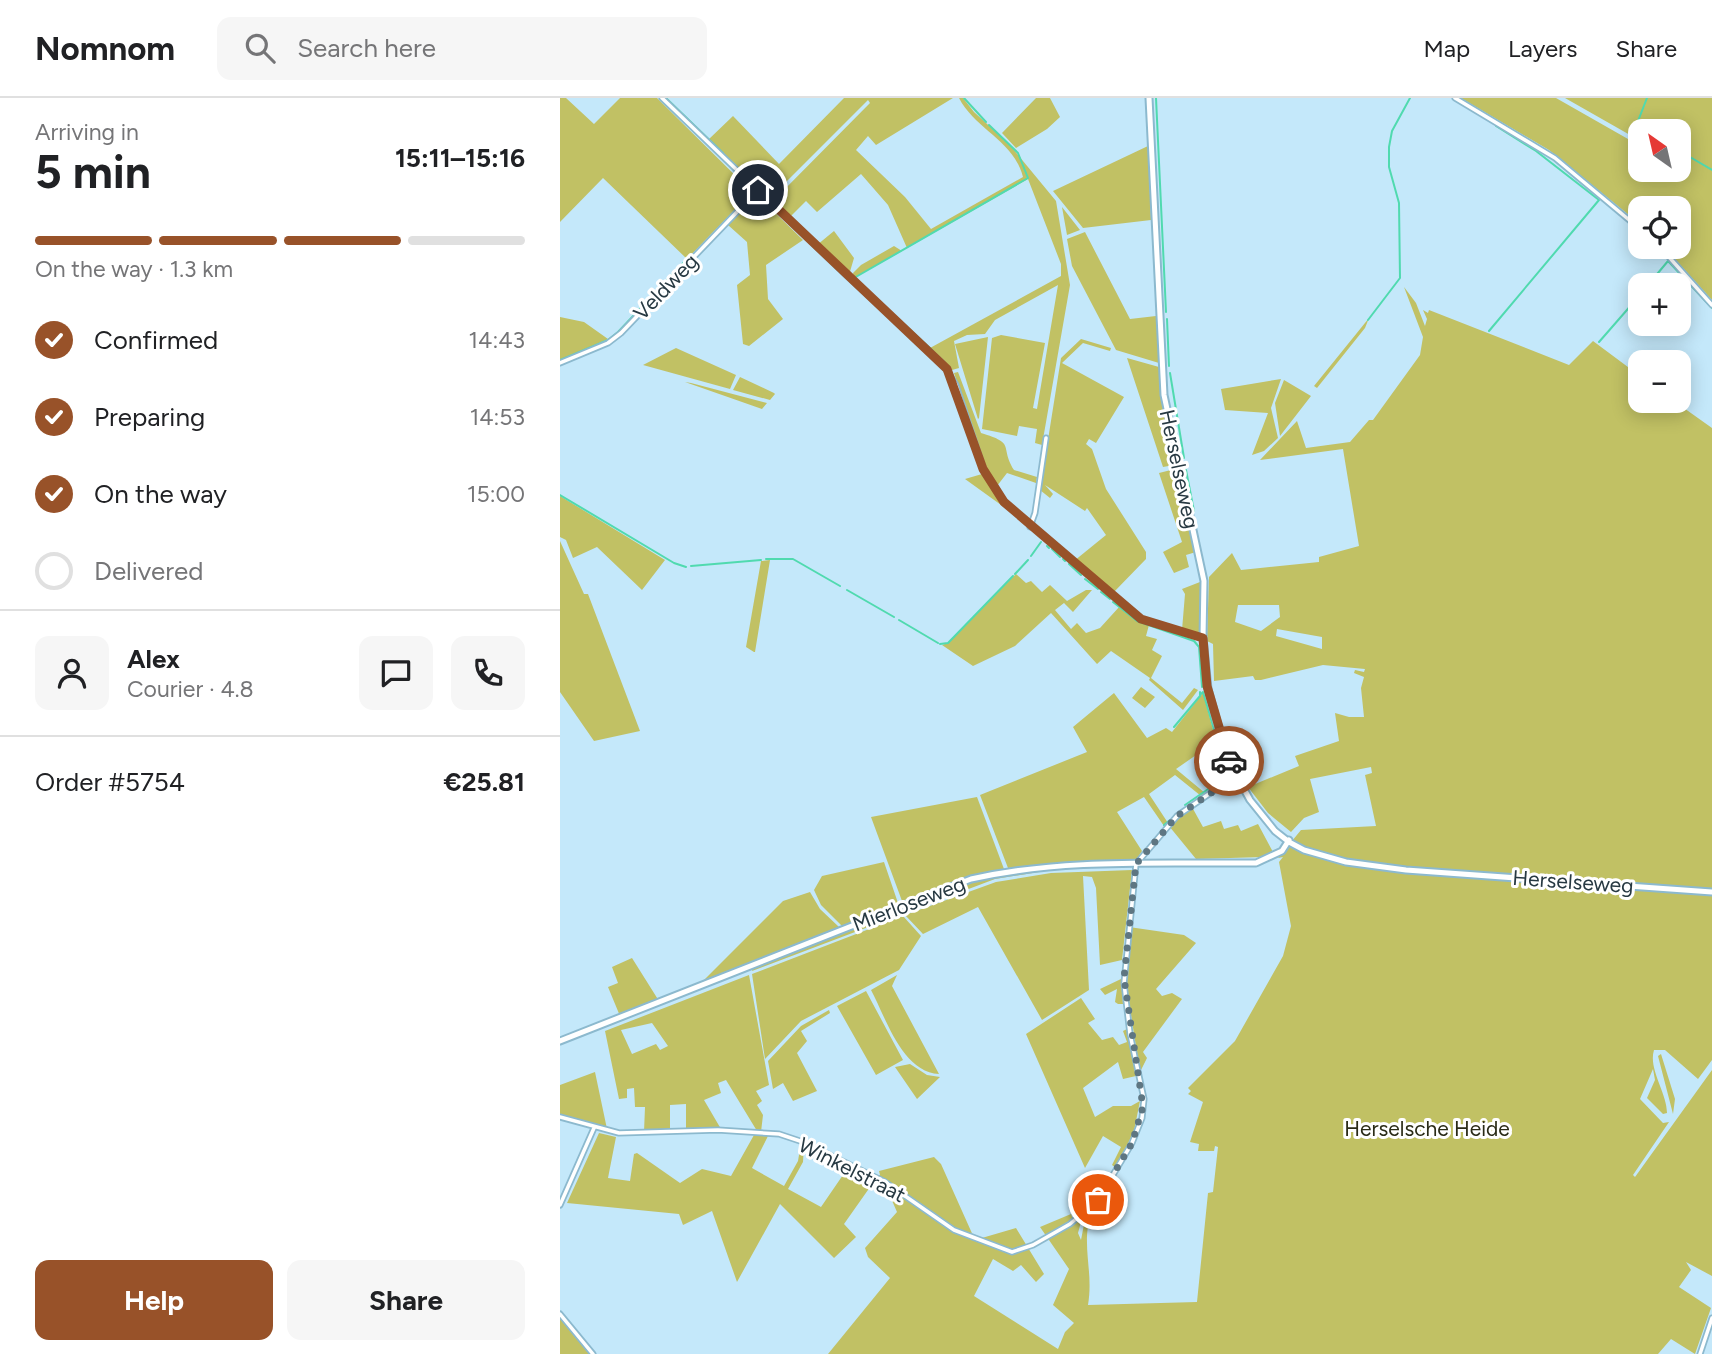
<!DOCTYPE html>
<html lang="en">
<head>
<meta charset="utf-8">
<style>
	:root { --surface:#fff; --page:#f6f6f6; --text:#202124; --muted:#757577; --line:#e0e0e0; --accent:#985229 }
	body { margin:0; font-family:Figtree,sans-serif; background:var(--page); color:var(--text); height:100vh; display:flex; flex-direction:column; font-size:26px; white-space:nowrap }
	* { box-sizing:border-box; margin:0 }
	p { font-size:23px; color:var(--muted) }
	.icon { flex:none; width:38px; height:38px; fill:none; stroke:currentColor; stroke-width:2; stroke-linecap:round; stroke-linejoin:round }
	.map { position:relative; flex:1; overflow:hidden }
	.details { display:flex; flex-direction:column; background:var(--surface); width:560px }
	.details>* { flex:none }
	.needle { width:46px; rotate:326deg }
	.tools { position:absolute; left:1068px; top:21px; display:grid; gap:14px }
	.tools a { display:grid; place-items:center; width:63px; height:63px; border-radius:14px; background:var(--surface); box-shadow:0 4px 18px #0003; font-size:35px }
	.pin { position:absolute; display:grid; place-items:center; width:60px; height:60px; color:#fff; margin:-30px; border:4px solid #fff; border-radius:50%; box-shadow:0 2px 7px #0007 }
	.courier { position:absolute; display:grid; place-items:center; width:70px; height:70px; margin:-35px; border:5px solid #985229; border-radius:50%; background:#fff; color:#222; box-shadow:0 2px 9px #0007 }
	.head em { font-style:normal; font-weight:700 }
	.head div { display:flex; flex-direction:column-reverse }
	.head { display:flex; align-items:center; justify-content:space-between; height:119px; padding:0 35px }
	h1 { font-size:46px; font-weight:700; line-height:52px }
	.bar { display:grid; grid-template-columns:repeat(4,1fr); gap:10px 7px; align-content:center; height:84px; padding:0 35px }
	.bar i { height:9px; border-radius:5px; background:var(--line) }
	.bar .active { background:var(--accent) }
	.bar p { grid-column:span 4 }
	.line { display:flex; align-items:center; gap:18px; padding:0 35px; border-top:2px solid var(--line) }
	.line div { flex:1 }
	.round { display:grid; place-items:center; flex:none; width:74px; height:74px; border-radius:14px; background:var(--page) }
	ol { padding:0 35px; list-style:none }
	li { display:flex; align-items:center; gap:21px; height:77px }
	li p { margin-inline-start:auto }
	li .icon { padding:7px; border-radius:50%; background:var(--accent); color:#fff; stroke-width:4 }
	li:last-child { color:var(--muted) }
	li i { width:38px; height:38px; border:4px solid var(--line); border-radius:50% }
	.cta { display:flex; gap:14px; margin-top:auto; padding:14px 35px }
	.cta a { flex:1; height:80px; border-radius:14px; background:var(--accent); color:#fff; font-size:28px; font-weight:700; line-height:80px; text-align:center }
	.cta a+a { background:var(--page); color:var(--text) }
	header { display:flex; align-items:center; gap:42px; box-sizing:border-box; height:98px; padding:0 35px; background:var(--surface); border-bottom:2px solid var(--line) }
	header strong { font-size:33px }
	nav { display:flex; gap:38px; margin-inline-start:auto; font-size:24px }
	.search { width:490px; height:63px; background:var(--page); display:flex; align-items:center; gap:18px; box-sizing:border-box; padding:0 24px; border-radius:14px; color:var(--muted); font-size:26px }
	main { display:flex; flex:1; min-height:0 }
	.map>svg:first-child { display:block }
	.green { fill:#c1c164; fill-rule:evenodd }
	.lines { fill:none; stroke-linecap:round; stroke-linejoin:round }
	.stream { stroke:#50daaf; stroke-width:2 }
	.street-casing { stroke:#8cb9ce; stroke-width:7 }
	.secondary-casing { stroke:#8cb9ce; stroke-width:9 }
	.street { stroke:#fff; stroke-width:3.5 }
	.secondary { stroke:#fff; stroke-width:5 }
	.done { stroke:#5e7682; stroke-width:7; stroke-dasharray:0 12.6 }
	.route { stroke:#985229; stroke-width:9 }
	.labels { text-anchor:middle; stroke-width:6; stroke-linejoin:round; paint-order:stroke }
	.street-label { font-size:21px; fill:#273942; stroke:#fff }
	.park-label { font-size:21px; fill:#2a2b17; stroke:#fff }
</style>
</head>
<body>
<header>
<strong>Nomnom</strong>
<div class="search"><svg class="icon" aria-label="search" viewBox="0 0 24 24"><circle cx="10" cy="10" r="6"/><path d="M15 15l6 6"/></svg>Search here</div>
<nav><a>Map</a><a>Layers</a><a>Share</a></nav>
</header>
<main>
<section class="details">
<div class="head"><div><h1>5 min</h1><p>Arriving in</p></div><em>15:11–15:16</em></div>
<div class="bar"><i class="active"></i><i class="active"></i><i class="active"></i><i></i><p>On the way · 1.3 km</p></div>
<ol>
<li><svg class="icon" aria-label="check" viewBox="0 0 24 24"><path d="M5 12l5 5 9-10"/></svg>Confirmed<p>14:43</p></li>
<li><svg class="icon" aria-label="check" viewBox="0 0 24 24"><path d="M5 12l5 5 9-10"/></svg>Preparing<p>14:53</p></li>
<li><svg class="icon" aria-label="check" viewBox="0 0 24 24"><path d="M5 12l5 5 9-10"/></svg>On the way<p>15:00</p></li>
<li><i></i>Delivered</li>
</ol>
<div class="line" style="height:126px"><a class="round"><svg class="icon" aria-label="person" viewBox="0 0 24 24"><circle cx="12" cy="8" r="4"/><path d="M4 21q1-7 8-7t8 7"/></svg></a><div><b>Alex</b><p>Courier · 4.8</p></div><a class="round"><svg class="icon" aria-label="chat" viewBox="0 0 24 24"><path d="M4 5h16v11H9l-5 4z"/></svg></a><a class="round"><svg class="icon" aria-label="phone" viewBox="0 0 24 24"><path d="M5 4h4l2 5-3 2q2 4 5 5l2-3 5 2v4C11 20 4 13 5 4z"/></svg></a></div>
<div class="line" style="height:91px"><div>Order #5754</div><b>€25.81</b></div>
<div class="cta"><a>Help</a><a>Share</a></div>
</section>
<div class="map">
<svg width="1152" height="1256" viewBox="0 0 1152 1256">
	<rect width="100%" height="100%" fill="#c4e8fa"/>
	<!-- green -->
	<path class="green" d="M0,0h6l28,26 26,-26h37l95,94 -65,67 -84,-81 -43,44z
		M284,0h109l-77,47 -8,-9 -12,14 49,47 26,32 92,-52c-9,-36 -48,-48 -64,-79h4l11,14 35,32 47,57 14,84 -28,160 -7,-2 2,-14 -18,-3 -2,10 -35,-7 10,-91 9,-3 44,8 -12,65 4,1 21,-124 -63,35 -10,14 -18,1 -13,6 5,27 -7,2 -22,-22 131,-72v-12l-33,-85 -121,69 -19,-43 -27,-31 -44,38 -11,-11 -17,17 -17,-16 98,-99 -2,-3 -99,99 -61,-59 25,-24 46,48z
		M476,0h14l10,19 -13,12 -31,19 -14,-15z
		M901,0h95l72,41 2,-4 -65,-37h147v202l-48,-53h14v-39h-38v16l-91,-74zM1080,33h38v39h-38z
		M588,48l3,74 -68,8 -30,-37z
		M197,97l46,45 -37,25 2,34 15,20 -34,27 -6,-2 -6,-59 13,-10 -3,-33 -19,-17z
		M502,109l18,23 -13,5z
		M274,133l20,27 -5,17 -32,-30z
		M525,134l45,87 26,-3 3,47 -43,-13 -44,-84 -5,-27z
		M334,148l8,5 -48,27 -1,-5 8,-8z
		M844,189l12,16 9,23 2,-7 -4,-9 5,3 1,-3 140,55 24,-24 47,35v25h34l38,27v632l-14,19 -33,-29h-11c-6,19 13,43 13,63l-4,1 -16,-16 8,-18 -2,-11 -13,30 23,24 6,-1 -36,53 2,2 77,-107v206l-26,-14 5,8 -12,17 32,21 -16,46 -24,-15 -13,15h-830l62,-76 -22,-21 -3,-9 32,-36 -14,-32 -7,-4 4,-1 -1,-4 55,-14 7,7 34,76 41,-12 28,46 -8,8 -15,-17 -8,6 -20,-12 -19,37 84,53 7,-17 9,-9 -21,-18 16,-36 -29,-42 31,-13 3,9 8,-5 -4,15 3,7 5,-26 6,-5c-12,37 2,60 -4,96l109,-3 11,-109 5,-1 5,-45 -3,-1 -1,5h-16l1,-7 -9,-2 13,-40 -15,-8 3,-3 -3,-3 47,-47 48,-85 8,-30 -12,-64 4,-5 -5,1 23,-28 75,-4 -11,-51 7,-2 -1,-6 -61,12 9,33 -15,6 -13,14 -23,-19 -20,-26 51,-21 -4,-10 44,-15 -4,-28 14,4h15l-3,-29 3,-11 -10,-4 1,-3 9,2 1,-3 -42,-4 -62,15h-6l-2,-4 -39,5 -1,-37 -6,-3 2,-64 23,-24 9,17 78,-8v-5l40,-11 -16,-97 -83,11 37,-39 9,27 44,-6 19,-22h4l47,-65 3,-18zM678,507h41l1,12 -19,14 -26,-9zM717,531l45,8v12l-46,-13z
		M0,219l24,5 24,17 -48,21z
		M809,220l-4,10 -48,60 -3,-2z
		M428,239l-9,81 -1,1 -23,-75z
		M521,241l30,9 -1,3 -27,-8 -21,20 62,34 -28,46 -7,-4 -3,5 6,5 14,40 40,63v7l-33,34 -39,-32 32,-26 -19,-27 -2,3 -40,-26 8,9 -3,4 -10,-8 21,-132z
		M116,250l60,27 -6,14 -87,-24z
		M567,260l32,9 15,98 -11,2z
		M398,274l23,61c36,11 18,12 33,37l23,7 -1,6 -29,-10 -10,13 -13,-22 -30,-91z
		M180,279l34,16 1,1 -5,6 -37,-10z
		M721,281l-10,29 7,30 -14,13 -12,4 16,-42 -43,-3 -4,-21z
		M724,282l27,16 -31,40 -5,-33z
		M125,284l6,1 76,20 -5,6z
		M615,371l21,83 -10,3 3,12 -15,6 -11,-21 19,-10 -23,-69z
		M422,376l26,36 -43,-31z
		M0,398l105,64 -23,30 -45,-43 -24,11 -7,-18 -6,-3z
		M0,443l24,53h4l52,137 -46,10 -34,-49z
		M210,462l-15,92h-1l-8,-5 15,-86z
		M456,476l10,9 5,-2 11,11 8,-7 17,16 19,-11h6l-19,22 -9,-9 -9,7 16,19 6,-6 9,10 14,-5 20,-22 14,12 15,7 -3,11 11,3 -5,11 10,6 -11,22 31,25 12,-15 4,2 -15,20 -34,-30 1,-2 -39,-27 -14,13 -46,-51 -36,33 -42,20 -31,-21 6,-2z
		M640,484v53l-18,-5 3,-36 -3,-5z
		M581,589l14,10 -10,11 -13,-10z
		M554,595l33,45 19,-10 6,4 31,-39 14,51 14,32 -21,15 11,-20 -22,-18 -23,16 29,24 -4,3 -26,-21 -26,19 19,29 -4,3 -20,-29 -27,15 25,39 -6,9 -128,8 -28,-73 107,-43 -14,-25z
		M417,699l27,72 -52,13 -50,19 -31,-84z
		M632,709l11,20 18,-6 3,8 14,-4 3,6 17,-7 15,28 -9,5 -68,2 -27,-33z
		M324,764l14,41 -56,23 -21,-21 -7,-15 8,-14z
		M570,768l-79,4 -56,9 -243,92 1,-3 228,-91 62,-10z
		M572,772l-10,90 -22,5 -4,-77 -4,-11 -9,-1 6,114 -47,30 -64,-113 -55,27 -18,-19 91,-33 55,-9z
		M250,794l10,17 19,18 -139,57 83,-83z
		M343,818l18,20 -22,34 -98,51 -36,38 -13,-85z
		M569,829l55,8 12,8 -40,46 6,7 10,-3 10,6 -39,53 4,6 -7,14 -15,-95z
		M72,860l27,43 -39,15 -12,-29 10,-4 -6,-16z
		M189,877l20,110 -13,6 6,10 -5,4 6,10 -2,17 -4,-1 -31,-51 -8,3 3,10 -17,7 17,29 -35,1v-26l-16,1v26l-26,1 1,-25h-10l-1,-19 -7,1v9l-8,1 -14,-68zM92,925l16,23 -8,4 -4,-6 -24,10 -11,-24z
		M337,877l-5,11 47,88c-37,-2 -53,-56 -68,-84z
		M561,881l2,25h-5l-3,-2 2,-13 -12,6 -5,-6z
		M306,893l37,69 -27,15 -39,-69z
		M521,900l14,21 -7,4 14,17 11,-3 6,8 8,-3 -4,-11 4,-2 9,47 -13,3 -5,-17 -35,26 12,29 18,-11h18l9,-5 -6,30 -18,37 -4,-3 9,-18 -18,-11 -18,32 -59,-134z
		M269,912l1,3 -29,18 6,10 -10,12 20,38 -24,10 -10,-18 -10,6 -5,-28 33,-35z
		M1101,956l14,45 -2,15 -15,-58z
		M350,966l17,11 13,2 -23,22 -22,-32z
		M35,974l12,57 -47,-15v-29z
		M39,1035l17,4 -8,41 22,3 4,-27 3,-1 43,30 22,-14 29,7 23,-41 14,1 -16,32 32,18 14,-25 3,-18 3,2 -1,17 -15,27 33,18 24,-35v-7l30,15 -31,44 12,13 -22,21 -54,-54 -43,78 -25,-71 -29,14 -4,-11 -112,-11z
		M0,1218l30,38h-30z"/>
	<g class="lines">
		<!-- stream -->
		<path class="stream" d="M106,0l57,55
			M404,0l22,24
			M596,0l10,214
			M899,0l91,55
			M1087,0l-9,23 10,10
			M1118,52l34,20
			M1030,87l12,10
			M1088,187l20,-24 44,47
			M607,221l2,47
			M808,222l32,-42 -1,-75 -10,-36v-20l3,-16 18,-33
			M929,233l110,-131 -63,-49 -40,-25
			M1039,244l41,-47
			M373,253l-79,-73 174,-100 -10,-25 -29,-28
			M0,262l48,-20 10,-8 69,-73
			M610,275l14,85
			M626,372l8,41
			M0,397l114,68 12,4
			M487,448l2,2
			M492,451l8,8
			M471,458l10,-14
			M206,461h27l47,27
			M503,461l2,2
			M509,466l12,11
			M131,468l70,-6
			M455,476l13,-14
			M525,481l13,10
			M287,492l47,27
			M541,494l9,7
			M553,504l24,19 57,20 5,6 3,40
			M339,522l39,23
			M380,546l8,-1 65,-67
			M640,594v3l3,-3 19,65 1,8 -5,16
			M614,629l26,-31
			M625,707l29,-20
			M604,727l6,-5"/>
		<defs>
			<path id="street" d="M102,0l184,177 96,88 14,22 28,86 20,31 137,117 62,19
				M895,0l100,60 85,71
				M1100,149l52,58
				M0,265l48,-20 13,-10 137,-143
				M470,429l5,-14 11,-75
				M0,1019l59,16 99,-3 61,4 24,8 82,40 69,48 58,22 21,-7 37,-21 28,-24 34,-57 10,-25 2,-19 -14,-65 -6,-51 12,-119 41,-48 58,-40
				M0,1107l34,-77
				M0,1216l33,40
				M1140,1256l12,-36"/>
			<path id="secondary" d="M589,0l15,297 40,186 -1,57 5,51 19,69 23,42 25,31 14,11 15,8 42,12 60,8 306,22
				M0,943l411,-162c93,-21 190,-15 285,-16l26,-12 7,-11"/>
		</defs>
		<!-- street casing -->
		<use href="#street" class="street-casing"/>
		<!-- secondary casing -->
		<use href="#secondary" class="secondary-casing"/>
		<!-- street -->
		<use href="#street" class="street"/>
		<!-- secondary -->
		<use href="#secondary" class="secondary"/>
	</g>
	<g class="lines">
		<!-- done -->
		<path class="done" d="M538,1102l34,-57 11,-36 -19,-129 12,-114 41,-48 59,-40 -7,-15"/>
		<!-- route -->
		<path class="route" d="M198,92l189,179 36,100 21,33 137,117 62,19 4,48 22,75"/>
	</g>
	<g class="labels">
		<!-- street labels -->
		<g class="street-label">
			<text transform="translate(106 189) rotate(-46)" y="7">Veldweg</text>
			<text transform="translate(619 371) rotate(78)" y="7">Herselseweg</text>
			<text transform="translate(1013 784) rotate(4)" y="7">Herselseweg</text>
			<text transform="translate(349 806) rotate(-21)" y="7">Mierloseweg</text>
			<text transform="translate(292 1072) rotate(27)" y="7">Winkelstraat</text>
		</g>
		<!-- park labels -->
		<g class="park-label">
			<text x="867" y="1038">Herselsche Heide</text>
		</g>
	</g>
</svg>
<div class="tools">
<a><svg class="needle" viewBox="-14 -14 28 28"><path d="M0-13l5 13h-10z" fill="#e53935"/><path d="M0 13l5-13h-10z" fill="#757577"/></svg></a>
<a><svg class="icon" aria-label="locate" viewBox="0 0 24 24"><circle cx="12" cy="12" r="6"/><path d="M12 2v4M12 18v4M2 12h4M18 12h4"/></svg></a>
<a>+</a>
<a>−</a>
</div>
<div class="pin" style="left:538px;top:1102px;background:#ea580c"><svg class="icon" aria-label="bag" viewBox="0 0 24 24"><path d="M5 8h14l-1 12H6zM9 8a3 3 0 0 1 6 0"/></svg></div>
<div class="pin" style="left:198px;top:92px;background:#1f2937"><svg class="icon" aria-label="home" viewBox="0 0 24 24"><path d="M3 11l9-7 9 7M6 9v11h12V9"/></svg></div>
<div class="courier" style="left:669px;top:663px"><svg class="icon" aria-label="car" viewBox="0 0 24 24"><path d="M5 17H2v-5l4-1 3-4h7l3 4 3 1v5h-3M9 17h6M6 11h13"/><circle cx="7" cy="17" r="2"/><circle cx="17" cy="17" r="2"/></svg></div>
</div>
</main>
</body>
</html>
